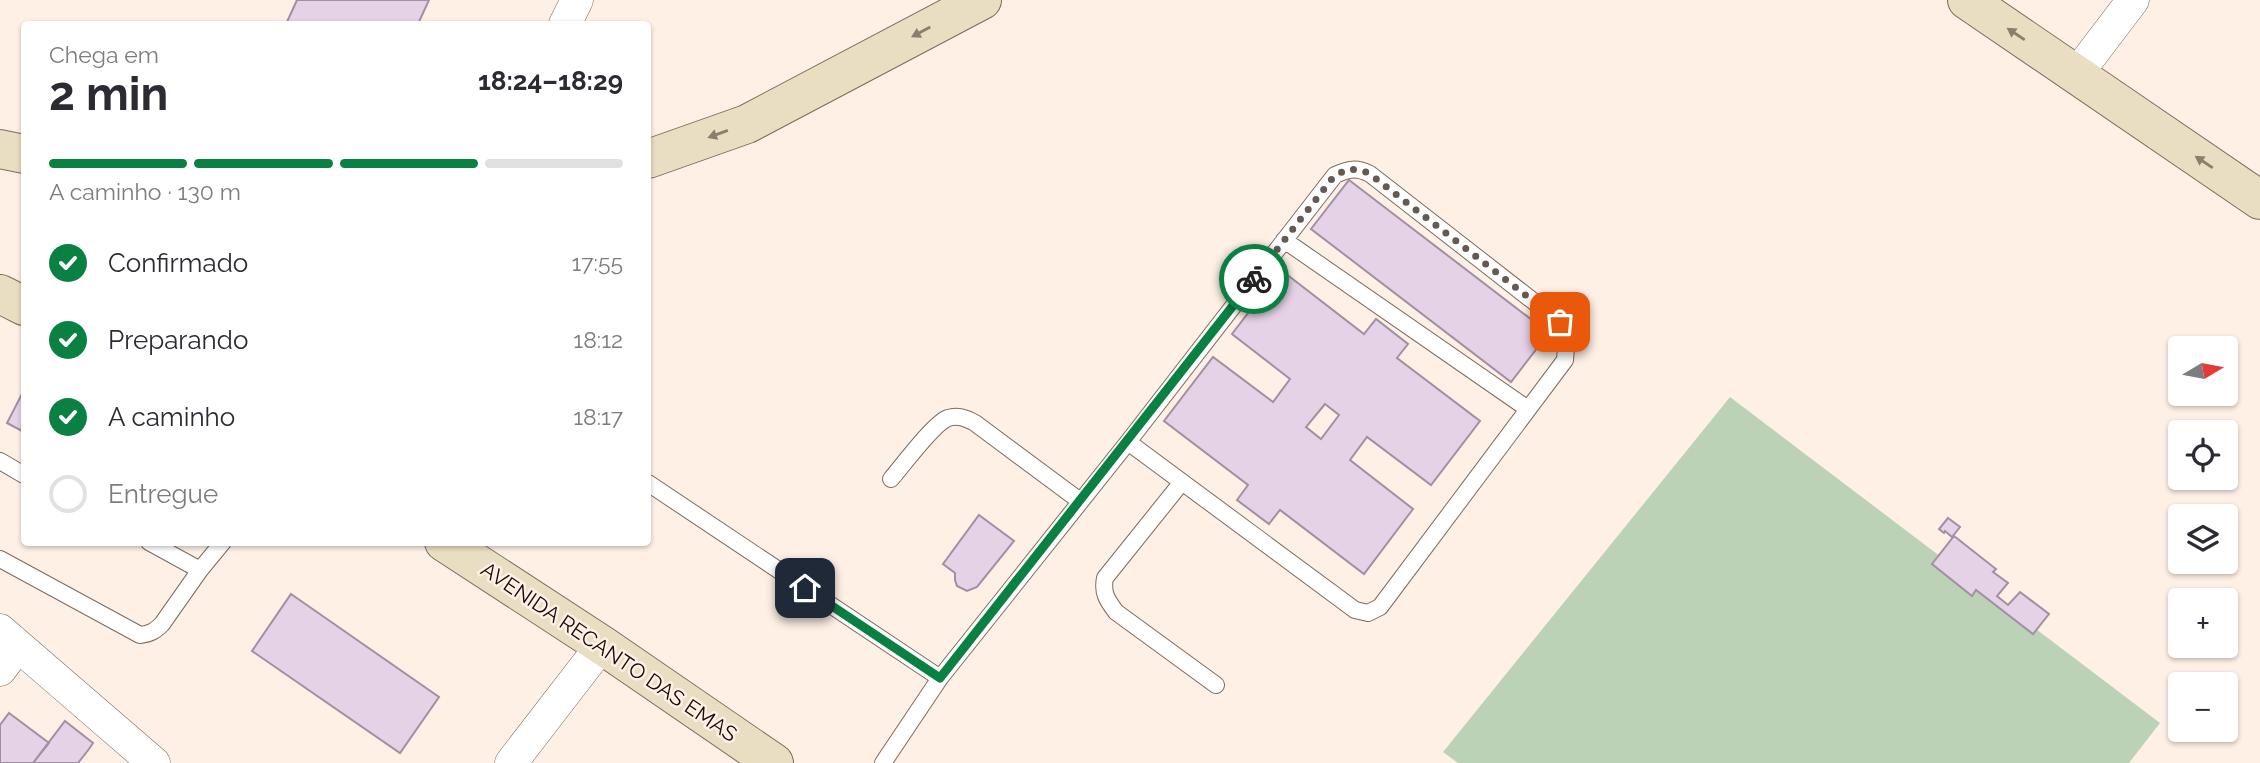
<!DOCTYPE html>
<html lang="pt">
<head>
<meta charset="utf-8">
<style>
	:root { --surface:#fff; --page:#f7f7f7; --text:#2b2b33; --muted:#7c7c81; --line:#e1e1e2; --accent:#0b8043 }
	body { margin:0; font-family:Raleway,sans-serif; background:var(--page); color:var(--text); height:100vh; display:flex; flex-direction:column; font-size:26px; white-space:nowrap }
	* { box-sizing:border-box; margin:0 }
	p { font-size:23px; color:var(--muted) }
	.icon { flex:none; width:38px; height:38px; fill:none; stroke:currentColor; stroke-width:2; stroke-linecap:round; stroke-linejoin:round }
	.map { position:relative; flex:1; overflow:hidden }
	.side { position:absolute; left:21px; top:21px; width:630px; height:525px; display:flex; flex-direction:column; background:var(--surface); border-radius:7px; box-shadow:0 2px 5px #0004 }
	.side>* { flex:none }
	.needle { width:46px; rotate:80deg }
	.buttons { position:absolute; left:2168px; top:336px; display:grid; gap:14px }
	.buttons a { display:grid; place-items:center; width:70px; height:70px; border-radius:7px; background:var(--surface); box-shadow:0 2px 5px #0004; font-size:35px }
	.pin { position:absolute; display:grid; place-items:center; width:60px; height:60px; color:#fff; margin:-30px; border-radius:14px; box-shadow:0 4px 10px #0006 }
	.courier { position:absolute; display:grid; place-items:center; width:70px; height:70px; margin:-35px; border:5px solid #0b8043; border-radius:50%; background:#fff; color:#222; box-shadow:0 2px 9px #0007 }
	.overview em { font-style:normal; font-weight:700 }
	.overview div { display:flex; flex-direction:column-reverse }
	.overview { display:flex; align-items:center; justify-content:space-between; height:119px; padding:0 28px }
	h1 { font-size:46px; font-weight:700; line-height:52px }
	.bar { display:grid; grid-template-columns:repeat(4,1fr); gap:10px 7px; align-content:center; height:84px; padding:0 28px }
	.bar i { height:9px; border-radius:5px; background:var(--line) }
	.bar .current { background:var(--accent) }
	.bar p { grid-column:span 4 }
	ol { padding:0 28px; list-style:none }
	li { display:flex; align-items:center; gap:21px; height:77px }
	li p { margin-inline-start:auto }
	li .icon { padding:7px; border-radius:50%; background:var(--accent); color:#fff; stroke-width:4 }
	li:last-child { color:var(--muted) }
	li i { width:38px; height:38px; border:4px solid var(--line); border-radius:50% }
	.map>svg:first-child { display:block }
	.green { fill:#bcd2b7 }
	.building { fill:#e6d2e7; stroke:#a18fa2; stroke-width:2; fill-rule:evenodd }
	.lines { fill:none; stroke-linecap:round; stroke-linejoin:round }
	.lane-casing { stroke:#7f6a5b; stroke-width:18 }
	.street-casing { stroke:#7f6a5b; stroke-width:33 }
	.secondary-casing { stroke:#7f6a5b; stroke-width:40 }
	.lane { stroke:#fff; stroke-width:16 }
	.street { stroke:#fff; stroke-width:32 }
	.secondary { stroke:#eadec2; stroke-width:38 }
	.oneway { fill:#887f6d }
	.done { stroke:#645a53; stroke-width:7; stroke-dasharray:0 12.6 }
	.route { stroke:#0b8043; stroke-width:9 }
	.labels { text-anchor:middle; stroke-width:5; stroke-linejoin:round; paint-order:stroke }
	.street-label { font-size:21px; fill:#110a05; stroke:#fef0e5 }
</style>
</head>
<body>
<div class="map">
<svg width="2260" height="763" viewBox="0 0 2260 763">
	<rect width="100%" height="100%" fill="#fef0e5"/>
	<!-- green -->
	<path class="green" d="M1730,397l430,326 -31,40h-671l-15,-11z"/>
	<!-- building -->
	<path class="building" d="M297,0h132l-11,24h-132z
		M1349,180l200,153 -38,49 -200,-153z
		M1281,270l83,64 12,-15 32,25 -11,14 83,63 -49,64 -64,-48 -17,23 63,49 -49,65 -84,-64 -11,14 -32,-24 11,-15 -84,-64 49,-64 60,45 17,-23 -58,-45zM1325,404l14,11 -18,24 -15,-12z
		M24,390v42l-17,-9z
		M979,515l35,26 -37,46 -10,4 -10,-5 -2,-6v-7l-12,-9z
		M1948,518l12,9 -8,10 -7,-6 -1,2 -5,-4z
		M1954,536l42,33 -3,3 15,11 -11,13 11,9 12,-13 29,22 -16,20 -57,-44 -4,6 -40,-32z
		M291,594l148,103 -39,56 -148,-102z
		M9,713l40,30 -16,20h-33v-38z
		M65,721l28,22 -4,6 -11,14h-45z"/>
	<g class="lines">
		<defs>
			<path id="lane" d="M1284,240l244,169
				M0,461l24,14
				M891,479c12,-14 43,-56 57,-61 10,-3 18,0 27,5l105,78
				M1182,482l-77,96c-3,15 2,22 11,34l100,73
				M648,483l292,195
				M149,542l51,28
				M0,559l140,76c10,-1 15,-4 22,-11l38,-54 23,-28
				M883,763l57,-85 188,-236 207,-267c14,-6 21,-8 35,-1l190,148 7,13 -2,25 -185,247 -12,6 -13,-3 -227,-168"/>
			<path id="street" d="M565,24l12,-24
				M2076,75l57,-75
				M0,630l154,133
				M0,670l18,-24
				M511,763l91,-118"/>
			<path id="secondary" d="M1967,0l293,200
				M0,149l24,5
				M648,159l99,-35 235,-124
				M0,294l24,12
				M444,542l158,103 172,118"/>
		</defs>
		<!-- lane casing -->
		<use href="#lane" class="lane-casing"/>
		<!-- street casing -->
		<use href="#street" class="street-casing"/>
		<!-- secondary casing -->
		<use href="#secondary" class="secondary-casing"/>
		<!-- lane -->
		<use href="#lane" class="lane"/>
		<!-- street -->
		<use href="#street" class="street"/>
		<!-- secondary -->
		<use href="#secondary" class="secondary"/>
	</g>
	<!-- one-way arrows -->
	<defs><path id="oneway-solid" d="M-6-.8H1V-3.2L6.5 0L1 3.2V.8H-6Z" transform="scale(1.75)"/></defs>
	<g class="oneway">
		<use href="#oneway-solid" transform="translate(921 32) rotate(152)"/>
		<use href="#oneway-solid" transform="translate(2016 34) rotate(-146)"/>
		<use href="#oneway-solid" transform="translate(718 134) rotate(160)"/>
		<use href="#oneway-solid" transform="translate(2204 162) rotate(-146)"/>
	</g>
	<g class="lines">
		<!-- done -->
		<path class="done" d="M1254,279l81,-104c14,-6 21,-8 35,-1l190,148"/>
		<!-- route -->
		<path class="route" d="M805,588l135,90 314,-399"/>
	</g>
	<g class="labels">
		<!-- street labels -->
		<g class="street-label">
			<text transform="translate(609 652) rotate(34)" y="7">AVENIDA RECANTO DAS EMAS</text>
		</g>
	</g>
</svg>
<div class="buttons">
<a><svg class="needle" viewBox="-14 -14 28 28"><path d="M0-13l5 13h-10z" fill="#e53935"/><path d="M0 13l5-13h-10z" fill="#7c7c81"/></svg></a>
<a><svg class="icon" aria-label="locate" viewBox="0 0 24 24"><circle cx="12" cy="12" r="6"/><path d="M12 2v4M12 18v4M2 12h4M18 12h4"/></svg></a>
<a><svg class="icon" aria-label="layers" viewBox="0 0 24 24"><path d="M12 4l9 5-9 5-9-5zM3 14l9 5 9-5"/></svg></a>
<a>+</a>
<a>−</a>
</div>
<div class="pin" style="left:1560px;top:322px;background:#ea580c"><svg class="icon" aria-label="bag" viewBox="0 0 24 24"><path d="M5 8h14l-1 12H6zM9 8a3 3 0 0 1 6 0"/></svg></div>
<div class="pin" style="left:805px;top:588px;background:#1f2937"><svg class="icon" aria-label="home" viewBox="0 0 24 24"><path d="M3 11l9-7 9 7M6 9v11h12V9"/></svg></div>
<div class="courier" style="left:1254px;top:279px"><svg class="icon" aria-label="bike" viewBox="0 0 24 24"><circle cx="6" cy="16" r="4"/><circle cx="18" cy="16" r="4"/><path d="M6 16l4-8h5l3 8M10 8l3 8H6M13 5h3"/></svg></div>
<section class="side">
<div class="overview"><div><h1>2 min</h1><p>Chega em</p></div><em>18:24–18:29</em></div>
<div class="bar"><i class="current"></i><i class="current"></i><i class="current"></i><i></i><p>A caminho · 130 m</p></div>
<ol>
<li><svg class="icon" aria-label="check" viewBox="0 0 24 24"><path d="M5 12l5 5 9-10"/></svg>Confirmado<p>17:55</p></li>
<li><svg class="icon" aria-label="check" viewBox="0 0 24 24"><path d="M5 12l5 5 9-10"/></svg>Preparando<p>18:12</p></li>
<li><svg class="icon" aria-label="check" viewBox="0 0 24 24"><path d="M5 12l5 5 9-10"/></svg>A caminho<p>18:17</p></li>
<li><i></i>Entregue</li>
</ol>
</section>
</div>
</body>
</html>
